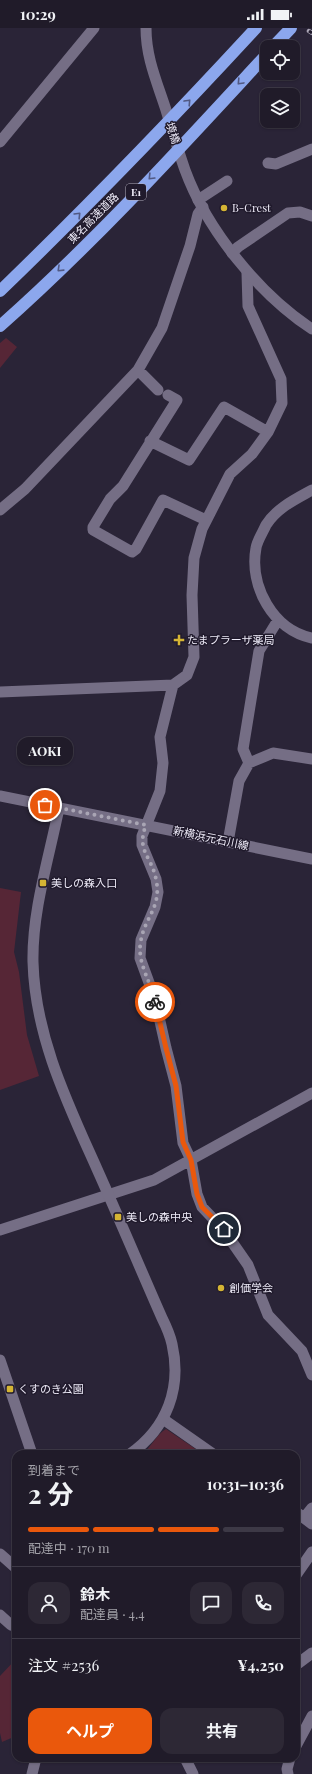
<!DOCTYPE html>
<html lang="ja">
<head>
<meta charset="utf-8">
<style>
	:root { --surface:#201b29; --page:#2d2835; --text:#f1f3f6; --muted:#a2a1a8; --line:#3d3946; --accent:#ea580c }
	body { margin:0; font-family:"Playfair Display","Noto Sans JP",serif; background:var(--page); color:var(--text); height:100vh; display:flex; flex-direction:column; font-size:15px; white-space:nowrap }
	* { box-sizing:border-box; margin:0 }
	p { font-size:13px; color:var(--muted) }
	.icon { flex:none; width:22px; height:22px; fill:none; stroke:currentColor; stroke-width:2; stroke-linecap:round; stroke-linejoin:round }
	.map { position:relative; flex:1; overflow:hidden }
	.drawer { position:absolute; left:12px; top:1422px; width:288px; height:312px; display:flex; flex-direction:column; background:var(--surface); border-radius:12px; box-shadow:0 1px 3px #0004,0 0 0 1px var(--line) }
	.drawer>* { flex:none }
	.tools { position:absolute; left:260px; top:12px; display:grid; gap:8px }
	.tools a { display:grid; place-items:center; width:40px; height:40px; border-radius:8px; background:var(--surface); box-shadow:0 1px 3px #0004,0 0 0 1px var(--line); font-size:20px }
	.pin { position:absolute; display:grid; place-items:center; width:34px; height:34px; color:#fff; margin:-17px; border:2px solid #fff; border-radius:50%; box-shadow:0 1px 4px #0007 }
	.courier { position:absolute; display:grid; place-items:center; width:40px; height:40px; margin:-20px; border:3px solid #ea580c; border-radius:50%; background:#fff; color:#222; box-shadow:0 1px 5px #0007 }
	.bubble { position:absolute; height:28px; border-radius:12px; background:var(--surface); box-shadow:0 1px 3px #0004,0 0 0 1px var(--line); font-size:13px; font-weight:700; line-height:28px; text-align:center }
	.overview em { font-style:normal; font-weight:700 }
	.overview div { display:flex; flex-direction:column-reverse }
	.overview { display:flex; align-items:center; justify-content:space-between; height:68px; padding:0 16px }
	h1 { font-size:26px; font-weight:700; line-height:30px }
	.bar { display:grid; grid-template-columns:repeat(4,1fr); gap:6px 4px; align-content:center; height:48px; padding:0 16px }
	.bar i { height:5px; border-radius:3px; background:var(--line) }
	.bar .active { background:var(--accent) }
	.bar p { grid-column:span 4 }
	.line { display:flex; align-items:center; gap:10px; padding:0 16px; border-top:1px solid var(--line) }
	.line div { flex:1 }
	.round { display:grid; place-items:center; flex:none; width:42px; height:42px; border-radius:12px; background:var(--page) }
	.cta { display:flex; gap:8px; margin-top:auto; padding:8px 16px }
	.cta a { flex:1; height:46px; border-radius:12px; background:var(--accent); color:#fff; font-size:16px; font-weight:700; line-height:46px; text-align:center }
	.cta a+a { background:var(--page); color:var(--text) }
	.status { display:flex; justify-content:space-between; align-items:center; height:28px; padding:0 20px; background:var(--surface); direction:ltr }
	.status svg { height:11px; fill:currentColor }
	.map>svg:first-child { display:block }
	.green { fill:#562636 }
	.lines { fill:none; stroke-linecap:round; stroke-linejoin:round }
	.minor { stroke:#756e85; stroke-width:11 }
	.tertiary { stroke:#756e85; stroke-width:11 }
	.motorway { stroke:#8ca7ed; stroke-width:12 }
	.rail-casing { stroke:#aba6b6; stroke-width:4.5 }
	.rail { stroke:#201a2c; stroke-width:3; stroke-dasharray:9; stroke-linecap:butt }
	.oneway { stroke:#515983 }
	.done { stroke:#a9a5b4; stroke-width:4; stroke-dasharray:0 7.2 }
	.route { stroke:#ea580c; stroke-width:5 }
	.poi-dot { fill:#d5b534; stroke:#201a2c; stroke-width:1.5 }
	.labels { text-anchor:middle; stroke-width:3; stroke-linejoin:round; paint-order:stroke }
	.shield { fill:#201a2c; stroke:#b0acbb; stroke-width:1 }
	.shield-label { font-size:10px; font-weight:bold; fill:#eeebf8 }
	.street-label { font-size:11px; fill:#eeebf8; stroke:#201a2c }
	.poi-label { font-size:11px; fill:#eeebf8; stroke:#201a2c; text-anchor:start }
</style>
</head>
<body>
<div class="status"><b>10:29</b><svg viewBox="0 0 49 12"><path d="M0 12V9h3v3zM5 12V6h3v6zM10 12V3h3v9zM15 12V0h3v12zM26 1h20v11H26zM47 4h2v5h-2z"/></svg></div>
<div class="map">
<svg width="312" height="1746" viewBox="0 0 312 1746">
	<rect width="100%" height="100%" fill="#2a2437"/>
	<!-- green -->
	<path class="green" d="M6,310l11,9 -17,21v-25z
		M0,860l21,4 -7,60 5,20 8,63 12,41 -39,14z
		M166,1401l31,21 1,4h-55c8,-7 14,-20 23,-25z
		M16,1631v77l-14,6 -2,-9v-57z"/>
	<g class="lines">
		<!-- minor -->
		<path class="minor" d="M268,135l8,1 36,-15
			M198,172l29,-19
			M232,225l6,-6 50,-34 12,-1 12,4
			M247,245l1,33 33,73 1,24 -14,29 -16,22 -22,20 -28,55 -8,29 -2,37 2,62 -7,18 -14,10 -13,52 3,26 -3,28 -18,45v9l14,34 2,13 -3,15 -14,33 -1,18 15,41 11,49 10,38 7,57 8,17 6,34 5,13 21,22 25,36 20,50 34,36 10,24
			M138,342l20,20
			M168,367l9,5 -54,86 -13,13 -17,28v3l39,22 4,-3 27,-49 43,20
			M150,413l39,19 35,-53 44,25
			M312,462c-18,10 -35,18 -46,35 -3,7 -9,16 -10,23 -7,38 17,82 56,90
			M0,482l25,-21 113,-119 24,-42 28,-82 8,-32 5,-7
			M0,664l173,-7
			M249,735l-6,-14 16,-98 19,-31
			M228,814l11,-61 10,-18 24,-10 39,6
			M0,1202l154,-50 158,-87
			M163,1391l50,35
			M296,1484l16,12
			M304,1490l8,-10
			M0,1526l16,14
			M296,1547l16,-23
			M0,1587l11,10 5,1
			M296,1637l16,-12
			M296,1718l16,-30
			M185,1730l8,16
			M32,1746l4,-16
			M288,1746l-1,-5 3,-11"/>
		<!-- tertiary -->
		<path class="tertiary" d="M146,0c0,30 11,54 20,82 6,20 12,40 19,60 22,60 74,124 127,159
			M0,114l94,-114
			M0,768l312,63
			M59,780c-10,50 -27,103 -26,154 2,74 34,140 64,207 22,49 43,99 65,149 4,8 8,17 10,26 10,44 -5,84 -42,110
			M0,1332l32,94"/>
		<!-- motorway -->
		<path class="motorway" d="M273,19l18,-19
			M0,263c88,-85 173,-173 256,-263
			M0,298c95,-84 181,-179 267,-272"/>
		<defs>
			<path id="rail" d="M309,3l3,2"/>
		</defs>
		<!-- rail casing -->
		<use href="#rail" class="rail-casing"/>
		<!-- rail -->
		<use href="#rail" class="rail"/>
	</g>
	<!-- one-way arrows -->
	<defs><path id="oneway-chevron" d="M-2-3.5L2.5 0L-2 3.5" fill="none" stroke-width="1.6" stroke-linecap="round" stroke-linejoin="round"/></defs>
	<g class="oneway">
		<use href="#oneway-chevron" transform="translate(240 54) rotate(133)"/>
		<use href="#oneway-chevron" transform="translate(188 74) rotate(-47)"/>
		<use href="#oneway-chevron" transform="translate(151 149) rotate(134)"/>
		<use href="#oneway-chevron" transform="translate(78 187) rotate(-46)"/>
		<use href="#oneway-chevron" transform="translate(60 241) rotate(136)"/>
	</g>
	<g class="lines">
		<!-- done -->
		<path class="done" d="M45,777l101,20c-10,26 5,30 10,54 6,28 -11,38 -15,61 -5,22 10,41 14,62"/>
		<!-- route -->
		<path class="route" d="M155,974l11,46 10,38 7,56 8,18 6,34 5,13 22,22"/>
	</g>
	<!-- markers -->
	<g class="poi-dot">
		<circle cx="224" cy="180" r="4"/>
		<path d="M177 606h4v4h4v4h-4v4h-4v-4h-4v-4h4z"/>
		<rect x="39" y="851" width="8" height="8" rx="2"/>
		<rect x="114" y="1185" width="8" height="8" rx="2"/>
		<circle cx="221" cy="1260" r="4"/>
		<rect x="6" y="1357" width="8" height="8" rx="2"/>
	</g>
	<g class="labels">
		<!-- shield labels -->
		<rect class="shield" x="126" y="156" width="20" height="16" rx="3"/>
		<g class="shield-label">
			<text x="136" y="168">E1</text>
		</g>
		<!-- street labels -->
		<g class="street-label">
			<text transform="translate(173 105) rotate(72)" y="4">境橋</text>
			<text transform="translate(93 190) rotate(-45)" y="4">東名高速道路</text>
			<text transform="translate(211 810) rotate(12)" y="4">新横浜元石川線</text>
		</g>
		<!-- poi labels -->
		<g class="poi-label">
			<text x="232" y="184">B-Crest</text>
			<text x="187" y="616">たまプラーザ薬局</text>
			<text x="51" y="859">美しの森入口</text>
			<text x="126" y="1193">美しの森中央</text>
			<text x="229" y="1264">創価学会</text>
			<text x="18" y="1365">くすのき公園</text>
		</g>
	</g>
</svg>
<div class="tools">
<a><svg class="icon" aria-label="locate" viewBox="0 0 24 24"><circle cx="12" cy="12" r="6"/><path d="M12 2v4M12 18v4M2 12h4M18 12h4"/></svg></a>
<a><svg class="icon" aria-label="layers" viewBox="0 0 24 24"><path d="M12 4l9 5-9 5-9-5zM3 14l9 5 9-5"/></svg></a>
</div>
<div class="pin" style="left:45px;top:777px;background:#ea580c"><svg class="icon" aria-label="bag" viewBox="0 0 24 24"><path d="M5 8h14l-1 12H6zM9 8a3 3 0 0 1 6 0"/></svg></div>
<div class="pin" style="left:224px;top:1201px;background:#1f2937"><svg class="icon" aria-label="home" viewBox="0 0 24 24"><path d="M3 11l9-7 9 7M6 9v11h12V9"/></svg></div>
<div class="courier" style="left:155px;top:974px"><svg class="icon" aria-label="bike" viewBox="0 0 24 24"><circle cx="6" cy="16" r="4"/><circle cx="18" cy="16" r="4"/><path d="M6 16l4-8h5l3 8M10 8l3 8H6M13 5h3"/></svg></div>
<div class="bubble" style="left:17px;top:709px;width:56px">AOKI</div>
<section class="drawer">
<div class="overview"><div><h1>2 分</h1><p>到着まで</p></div><em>10:31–10:36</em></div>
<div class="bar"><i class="active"></i><i class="active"></i><i class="active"></i><i></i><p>配達中 · 170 m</p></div>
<div class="line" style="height:72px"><a class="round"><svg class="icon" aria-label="person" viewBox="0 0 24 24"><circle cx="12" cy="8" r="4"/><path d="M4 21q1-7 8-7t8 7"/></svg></a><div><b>鈴木</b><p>配達員 · 4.4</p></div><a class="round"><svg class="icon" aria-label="chat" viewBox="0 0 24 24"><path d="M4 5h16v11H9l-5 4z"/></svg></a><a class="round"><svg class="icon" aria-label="phone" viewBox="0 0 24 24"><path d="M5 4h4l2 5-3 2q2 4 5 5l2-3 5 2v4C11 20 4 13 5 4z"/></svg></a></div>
<div class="line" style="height:52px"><div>注文 #2536</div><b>¥4,250</b></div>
<div class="cta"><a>ヘルプ</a><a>共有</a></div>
</section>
</div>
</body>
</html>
